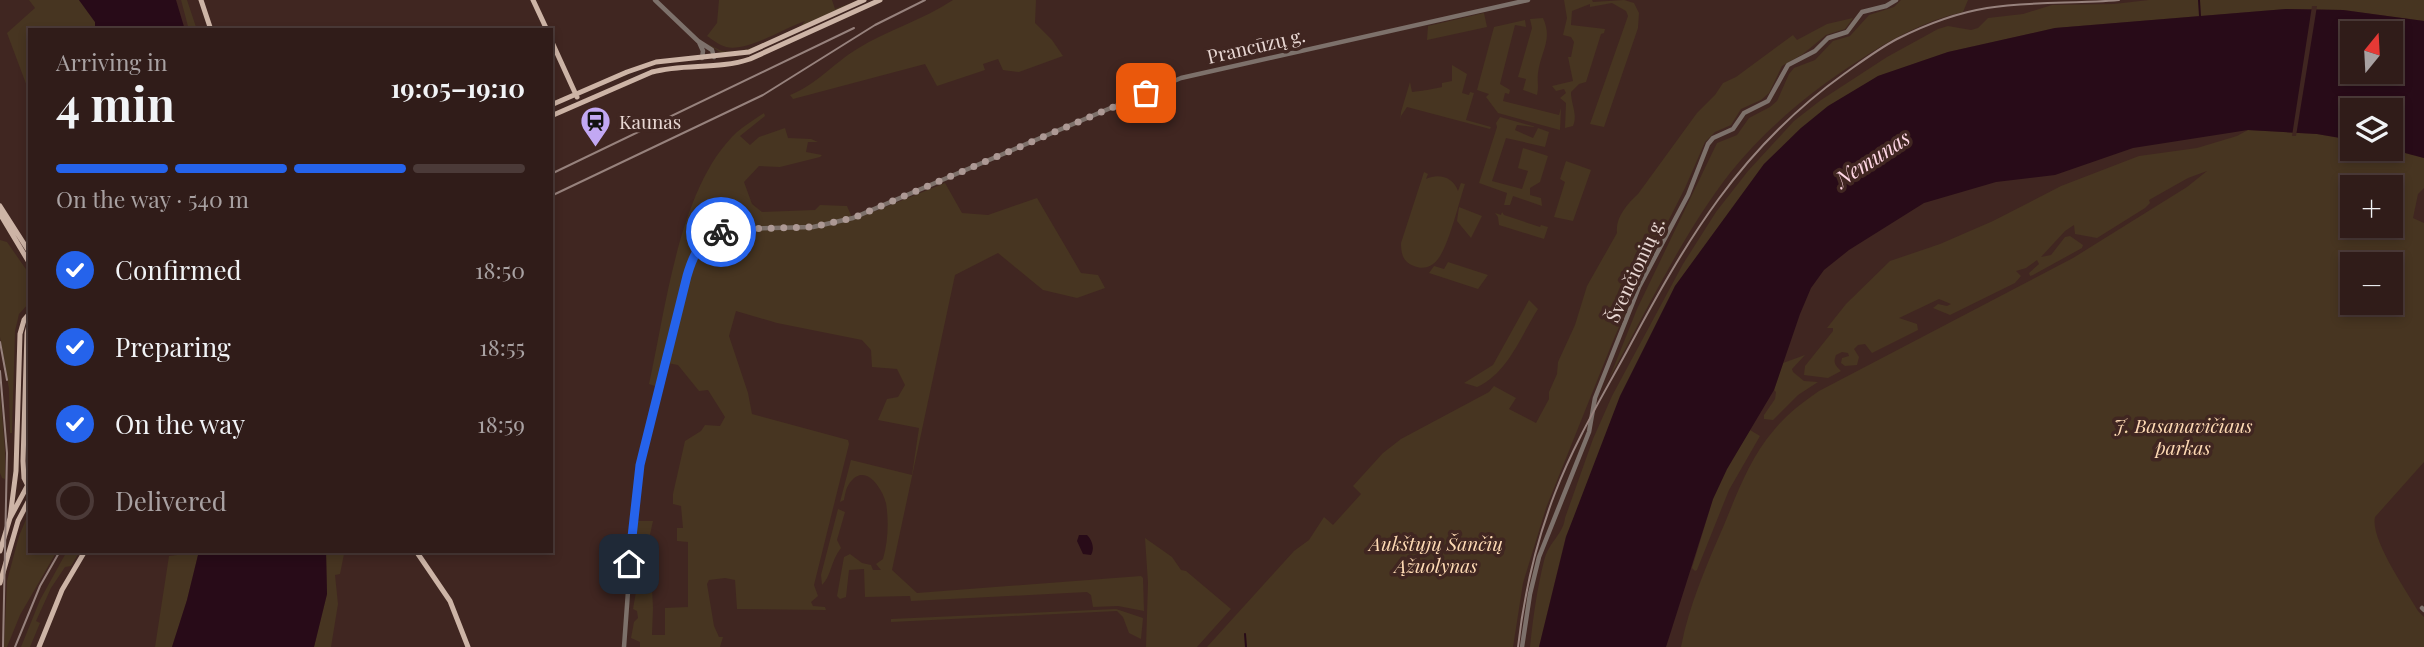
<!DOCTYPE html>
<html lang="en">
<head>
<meta charset="utf-8">
<style>
	:root { --surface:#301c19; --page:#3c2926; --text:#f1f3f6; --muted:#a8a1a2; --line:#4b3a38; --accent:#2563eb }
	body { margin:0; font-family:"Playfair Display",serif; background:var(--page); color:var(--text); height:100vh; display:flex; flex-direction:column; font-size:26px; white-space:nowrap }
	* { box-sizing:border-box; margin:0 }
	p { font-size:23px; color:var(--muted) }
	.icon { flex:none; width:38px; height:38px; fill:none; stroke:currentColor; stroke-width:2; stroke-linecap:round; stroke-linejoin:round }
	.map { position:relative; flex:1; overflow:hidden }
	.panel { position:absolute; left:28px; top:28px; width:525px; height:525px; display:flex; flex-direction:column; background:var(--surface); border-radius:0px; box-shadow:0 4px 10px #0003,0 0 0 2px var(--line) }
	.panel>* { flex:none }
	.needle { width:46px; rotate:18deg }
	.buttons { position:absolute; left:2340px; top:21px; display:grid; gap:14px }
	.buttons a { display:grid; place-items:center; width:63px; height:63px; border-radius:0px; background:var(--surface); box-shadow:0 4px 10px #0003,0 0 0 2px var(--line); font-size:35px }
	.pin { position:absolute; display:grid; place-items:center; width:60px; height:60px; color:#fff; margin:-30px; border-radius:14px; box-shadow:0 4px 10px #0006 }
	.courier { position:absolute; display:grid; place-items:center; width:70px; height:70px; margin:-35px; border:5px solid #2563eb; border-radius:50%; background:#fff; color:#222; box-shadow:0 2px 9px #0007 }
	.headline em { font-style:normal; font-weight:700 }
	.headline div { display:flex; flex-direction:column-reverse }
	.headline { display:flex; align-items:center; justify-content:space-between; height:119px; padding:0 28px }
	h1 { font-size:46px; font-weight:700; line-height:52px }
	.bar { display:grid; grid-template-columns:repeat(4,1fr); gap:10px 7px; align-content:center; height:84px; padding:0 28px }
	.bar i { height:9px; border-radius:5px; background:var(--line) }
	.bar .selected { background:var(--accent) }
	.bar p { grid-column:span 4 }
	ol { padding:0 28px; list-style:none }
	li { display:flex; align-items:center; gap:21px; height:77px }
	li p { margin-inline-start:auto }
	li .icon { padding:7px; border-radius:50%; background:var(--accent); color:#fff; stroke-width:4 }
	li:last-child { color:var(--muted) }
	li i { width:38px; height:38px; border:4px solid var(--line); border-radius:50% }
	.map>svg:first-child { display:block }
	.green { fill:#473521; fill-rule:evenodd }
	.water { fill:#280b18; fill-rule:evenodd }
	.pier { fill:#402621 }
	.lines { fill:none; stroke-linecap:round; stroke-linejoin:round }
	.stream { stroke:#280b18; stroke-width:2 }
	.minor { stroke:#7d716b; stroke-width:4.5 }
	.major { stroke:#cdb4a6; stroke-width:5 }
	.rail { stroke:#97827d; stroke-width:2 }
	.done { stroke:#ad9995; stroke-width:7; stroke-dasharray:0 12.6 }
	.route { stroke:#2563eb; stroke-width:9 }
	.labels { text-anchor:middle; stroke-width:7; stroke-linejoin:round; paint-order:stroke }
	.street-label { font-size:19px; fill:#e8d7d3; stroke:#402621 }
	.poi-label { font-size:19px; fill:#e8d7d3; stroke:#402621; text-anchor:start }
	.park-label { font-size:19px; font-style:italic; fill:#fedab4; stroke:#402621 }
	.water-label { font-size:21px; font-style:italic; fill:#fed6e4; stroke:#402621 }
</style>
</head>
<body>
<div class="map">
<svg width="2424" height="647" viewBox="0 0 2424 647">
	<rect width="100%" height="100%" fill="#402621"/>
	<!-- green -->
	<path class="green" d="M29,0h50l16,22v8h-65l-2,59 -21,-56 28,-25z
		M181,0h6l10,30h-8z
		M719,0h113l3,9 24,-9 -110,50 -27,3 -15,-9c4,1 10,5 15,7 23,5 58,-16 79,-25l4,-5c-21,7 -57,31 -79,26 -7,-2 -13,-7 -19,-11l10,-13z
		M953,0h83l-1,23 17,17 11,16 -44,16 -16,-2 -5,-11 -15,5 2,6 -48,16 -12,-22 -132,35 -3,-4c26,-10 44,-32 67,-46 30,-19 66,-29 96,-49z
		M1564,0h28l1,2 31,-2 10,3 5,10 -1,15 -34,99 -14,-3 38,-108 -2,-5 -14,-8 -22,4v-3l-18,7 -1,14 34,4 -1,4 -3,1 -15,48 -7,2 -8,8c0,13 7,22 2,34l-8,2 1,-25 -6,-5 6,-5 -2,-4 -8,2 -4,-5 21,-5 -5,-24h3l3,-15 -3,-5 -8,-2 4,-17z
		M1901,0h67l-5,12c-39,9 -72,27 -105,49 -47,30 -93,68 -128,112 -48,62 -83,137 -121,206l28,-70 80,-166 20,-8 12,-17 21,-11 7,-6 12,-27 5,-6 21,-8 18,-19 17,-5 19,-21 25,-8z
		M2149,0h275v21l-81,-11 -57,-1 -231,19 -107,24 -70,24 -77,52 -37,36 -89,122 -109,250 -27,111h-9c3,-29 7,-58 14,-86 5,-20 19,-26 21,-43l28,-79 19,-43 71,-132 33,-52 32,-41 46,-50 27,-21 66,-43 51,-28 10,-3 23,4 7,-2 10,-10 35,-4 29,-9 62,-1z
		M1484,13l3,14 -60,13 1,-14z
		M1543,18c10,22 -2,32 -5,55 -1,7 1,14 -1,22l-14,-5 3,-11 -8,-2 14,-49 -2,-9z
		M1853,18l-8,11 -19,6 -23,19 -21,12 -13,27 -8,7 -20,9 -10,16 -16,7 -10,10 -20,46 -34,67 -36,81 -69,172 -23,75 -10,64h-306l87,-96 15,-11 15,-23 9,8 28,-31 -8,-8 30,-33 18,-14 88,-47 5,-6 22,12 -7,11 27,14 13,-24v-7l8,-18 1,-12 17,-37 12,-39 30,-53c-2,-15 10,-29 21,-39l59,-81 18,-18 8,-12 13,-6 57,-42 4,5 30,-16z
		M1525,20l1,7 -11,-2 -15,59 10,6 -1,4 -4,-1 -2,8 56,14 2,-7 -1,22 -62,-17 -12,-16 3,-3 -12,-4 17,-63z
		M1452,65l15,9 -5,19 7,2 1,-3 4,1 -8,27 25,7 -1,2 -83,-22 -6,9 -1,6 1,-10 9,-30 2,10c4,0 27,-4 30,-5v-4l10,-2z
		M764,113l1,3 -25,20 10,9 9,-8 26,-9 3,10 23,1 7,3h-10l-2,10 16,3 -2,2 -40,10 -21,-1 -15,16 8,22 10,8 53,-2 5,-5 27,1 6,14 92,-37 17,30 26,2 49,-17 44,75 17,2 7,13 -28,10 -34,-8 -45,-37 -43,22 -63,295 25,23 224,-17 2,2 1,33 -26,-5 -25,1 -2,-12 -4,-3 -176,9 -1,-5 -45,1 -1,-28 -15,1 -3,27 -6,2 -3,-3 7,-39 6,-3 12,9 9,2 2,5h8l-5,-6 7,-5c5,-17 6,-38 3,-56 -4,-16 -22,-42 -37,-19 -3,4 -4,11 -5,16l-4,2 11,-42 61,15 7,-47 -41,-8 9,-21 11,-2 7,-12 -8,-16 -25,-2 -1,-17 -9,-10 -85,-17 -41,-12 -7,25 19,57 4,21 96,26 1,4 -35,141 4,11 -7,6 2,4 12,1 1,3 -89,-1 -2,-29 -10,-2 -16,2 -2,4 7,42 5,11h4l-3,10h-80v-5l-9,-4 3,-16 4,-4 -1,-7 -4,-2 4,-23 -6,-9 5,-56h17l-8,36 3,1 -1,14 5,17 1,19 -1,27h13v-27l23,-1v-65l-11,-1v-13h6l-2,-22 -8,-2v-10l12,-53 16,-10 4,-6 15,1 5,-9 -17,-27 -9,1 -21,-26 -16,-3 -7,24 -6,-2c17,-76 30,-198 88,-252 8,-7 18,-13 27,-19z
		M1500,117l36,10 -19,-2 -2,5 18,8 5,-10 11,4 -4,15 -39,-9 -14,43 30,8 6,-18 -10,-3 5,-20 25,8 -8,26 -10,6v7l11,3 1,8 -29,-10 -3,9h-6l3,-12 -28,-10 18,-56 -1,-4z
		M2248,130l69,4 35,6v9h38l34,9v30l-6,6 -5,24 11,5v239l-49,55c-5,22 31,73 43,94l6,6v30h-743c8,-42 26,-83 43,-122 14,-34 26,-67 50,-95 13,-16 28,-27 45,-39l254,-133 114,-71 20,-16 -19,7 -39,22 1,3 -5,5 -48,30 -22,-4 -1,-9 -9,6 -24,26 10,-2 14,-18 5,-1 13,9 -1,3 -49,27 -3,1 -1,-3 10,-9 -2,-4 -11,8 -10,3 5,5 -6,7 -65,32 -17,-7 5,-4 9,2 4,-2 -12,-5 -40,19 18,6 1,6 -46,23 -7,-9 -7,1 -4,4 5,8 -2,8 -12,1 -4,-3 1,-5 7,-2 -1,-3 -6,-1 -6,3c-3,8 -1,10 5,16l-13,7 -24,-3 1,-9 28,-35v-3h-6l19,-24 44,-43 50,-17 53,-23 68,-35 78,-30 58,-8 40,-12zM2352,187h38v39h-38zM2352,264h38v39h-38z
		M1566,161l25,9 -18,51 -19,-4 11,-35 -5,-3z
		M1424,172l4,2 -2,5c13,-6 27,-2 32,12l3,-8 4,1c-6,18 -16,61 -27,75 -6,8 -15,11 -24,7 -11,-4 -13,-12 -13,-23z
		M1459,207l23,9 -11,22 -14,-17z
		M1502,212l2,3 36,12 1,-2 7,2 -4,12 -45,-14 -1,-8 -3,-4 6,2z
		M0,240l7,2 23,33v27l-11,12 -4,17 -3,102h-2l-1,-44 -9,-52z
		M1448,262l40,13 -10,14 -49,-16 5,-7 10,3z
		M1529,300l9,9c-18,28 -30,64 -61,78l-13,-4 29,-18z
		M1805,355l-13,14 1,3 11,9 14,1 -20,13 -25,25 -9,-1v-4l11,-16 1,-7 -2,-2 9,-27z
		M0,389l5,62v28l-3,-1 -2,-5z
		M1750,430l10,6 -31,54 -32,80 -2,1 -3,-3 21,-69 14,-30z
		M838,509l7,3 -8,28 4,8c-10,12 -10,29 -19,37l-1,-10z
		M30,510v41h27l-37,64 -13,32h-3l3,-66 12,-45z
		M1145,538l27,19 9,13 5,1 45,38 -34,38h-51l2,-64z
		M67,551h13l-9,15 -6,1 -14,21 -15,33 4,2 -10,24h-9l19,-47z
		M177,551h22l-12,49 -15,47h-17l14,-91 8,-1z
		M326,551l18,3 -4,20 -5,1 3,29 -7,43h-17l13,-53z
		M1116,609l27,9 -2,21 -12,-6 -6,-16 -6,-6 -226,11v-3z"/>
	<!-- water -->
	<path class="water" d="M79,0h97l9,30h-90v-8z
		M2286,9l57,1 81,11v137l-34,-9v-39h-38v30l-35,-6 -69,-4 -115,18 -78,27 -59,7 -72,21 -75,47 -25,20 -13,18 -11,26 -26,76 -47,79 -14,30 -47,148h-127l27,-110 54,-141 55,-110 89,-122 37,-36 27,-22 50,-30 70,-24 107,-24zM2352,33h38v39h-38z
		M1079,535h8c5,5 8,13 4,20l-8,-1 -6,-13z
		M199,551h127l1,43 -13,53h-142l15,-47z"/>
	<!-- pier -->
	<path class="pier" d="M2312,6h5l-21,130h-4z"/>
	<g class="lines">
		<!-- stream -->
		<path class="stream" d="M2199,0l1,16
			M1245,634l1,13"/>
		<!-- minor -->
		<path class="minor" d="M655,0l43,41 14,9 2,7
			M699,42l4,9 -1,7
			M2422,608l2,2
			M624,647l8,-111 8,-71 52,-205 7,-13 19,-15 16,-3 79,-2 40,-9 328,-140 347,-78
			M1522,647l8,-53 9,-37 50,-125 6,-34 44,-111 49,-92 20,-51 5,-6 20,-9 11,-16 24,-12 20,-36 27,-14 13,-13 19,-6 15,-20 24,-6 10,-6"/>
		<!-- major -->
		<path class="major" d="M201,0l10,30
			M533,0l14,30
			M551,40l26,57
			M551,105l76,-33 29,-10 93,-10 115,-52
			M551,116l101,-44c32,-9 66,-2 98,-13l130,-59
			M0,206l30,47
			M0,214l30,50
			M30,321l-3,12 -4,128 1,17 6,12
			M10,518l6,-47 4,-137 4,-14 6,-7
			M0,551l10,-33 20,-37
			M416,551l34,50 18,46
			M0,583l18,-62 12,-23
			M39,647l23,-57 23,-39"/>
		<!-- rail -->
		<path class="rail" d="M551,174l303,-146
			M551,196l212,-101 112,-70 50,-25
			M0,342l7,38
			M0,371l7,82 -4,194
			M15,647l25,-61 20,-35
			M1518,647c6,-53 18,-105 37,-154 19,-50 47,-96 72,-142 59,-110 113,-203 217,-277 17,-12 34,-25 53,-35 28,-14 59,-26 90,-31 44,-7 88,-4 132,-8"/>
	</g>
	<g class="lines">
		<!-- done -->
		<path class="done" d="M721,232l20,-3 72,-2 40,-9 293,-125"/>
		<!-- route -->
		<path class="route" d="M629,564l11,-99 47,-189c6,-21 13,-36 34,-44"/>
	</g>
	<!-- icons -->
	<defs>
		<symbol id="station-pin" viewBox="-11 -11 22 30"><path d="M0 17L-7.5 6A9.5 9.5 0 1 1 7.5 6Z" fill="#c2a8f3" stroke="#402621"/><path d="M-3-6H3Q5-6 5-4V2Q5 4 3 4L4.5 6H3L1.5 4h-3L-3 6H-4.5L-3 4Q-5 4-5 2V-4Q-5-6-3-6ZM-3.5-4v3h7v-3ZM-3.5 1v1.5H-2V1ZM2 1v1.5H3.5V1Z" fill="#111"/></symbol>
	</defs>
	<g fill-rule="evenodd">
		<use href="#station-pin" x="578" y="104" width="35" height="47"/>
	</g>
	<g class="labels">
		<!-- street labels -->
		<g class="street-label">
			<text transform="translate(1256 46) rotate(-13)" y="7">Prancūzų g.</text>
			<text transform="translate(1635 270) rotate(-65)" y="7">Švenčionių g.</text>
		</g>
		<!-- poi labels -->
		<g class="poi-label">
			<text x="619" y="129">Kaunas</text>
		</g>
		<!-- park labels -->
		<g class="park-label">
			<text x="2183" y="433">J. Basanavičiaus<tspan x="2183" dy="22">parkas</tspan></text>
			<text x="1436" y="551">Aukštųjų Šančių<tspan x="1436" dy="22">Ąžuolynas</tspan></text>
		</g>
		<!-- water labels -->
		<g class="water-label">
			<text transform="translate(1873 159) rotate(-33)" y="7">Nemunas</text>
		</g>
	</g>
</svg>
<div class="buttons">
<a><svg class="needle" viewBox="-14 -14 28 28"><path d="M0-13l5 13h-10z" fill="#e53935"/><path d="M0 13l5-13h-10z" fill="#a8a1a2"/></svg></a>
<a><svg class="icon" aria-label="layers" viewBox="0 0 24 24"><path d="M12 4l9 5-9 5-9-5zM3 14l9 5 9-5"/></svg></a>
<a>+</a>
<a>−</a>
</div>
<div class="pin" style="left:1146px;top:93px;background:#ea580c"><svg class="icon" aria-label="bag" viewBox="0 0 24 24"><path d="M5 8h14l-1 12H6zM9 8a3 3 0 0 1 6 0"/></svg></div>
<div class="pin" style="left:629px;top:564px;background:#1f2937"><svg class="icon" aria-label="home" viewBox="0 0 24 24"><path d="M3 11l9-7 9 7M6 9v11h12V9"/></svg></div>
<div class="courier" style="left:721px;top:232px"><svg class="icon" aria-label="bike" viewBox="0 0 24 24"><circle cx="6" cy="16" r="4"/><circle cx="18" cy="16" r="4"/><path d="M6 16l4-8h5l3 8M10 8l3 8H6M13 5h3"/></svg></div>
<section class="panel">
<div class="headline"><div><h1>4 min</h1><p>Arriving in</p></div><em>19:05–19:10</em></div>
<div class="bar"><i class="selected"></i><i class="selected"></i><i class="selected"></i><i></i><p>On the way · 540 m</p></div>
<ol>
<li><svg class="icon" aria-label="check" viewBox="0 0 24 24"><path d="M5 12l5 5 9-10"/></svg>Confirmed<p>18:50</p></li>
<li><svg class="icon" aria-label="check" viewBox="0 0 24 24"><path d="M5 12l5 5 9-10"/></svg>Preparing<p>18:55</p></li>
<li><svg class="icon" aria-label="check" viewBox="0 0 24 24"><path d="M5 12l5 5 9-10"/></svg>On the way<p>18:59</p></li>
<li><i></i>Delivered</li>
</ol>
</section>
</div>
</body>
</html>
